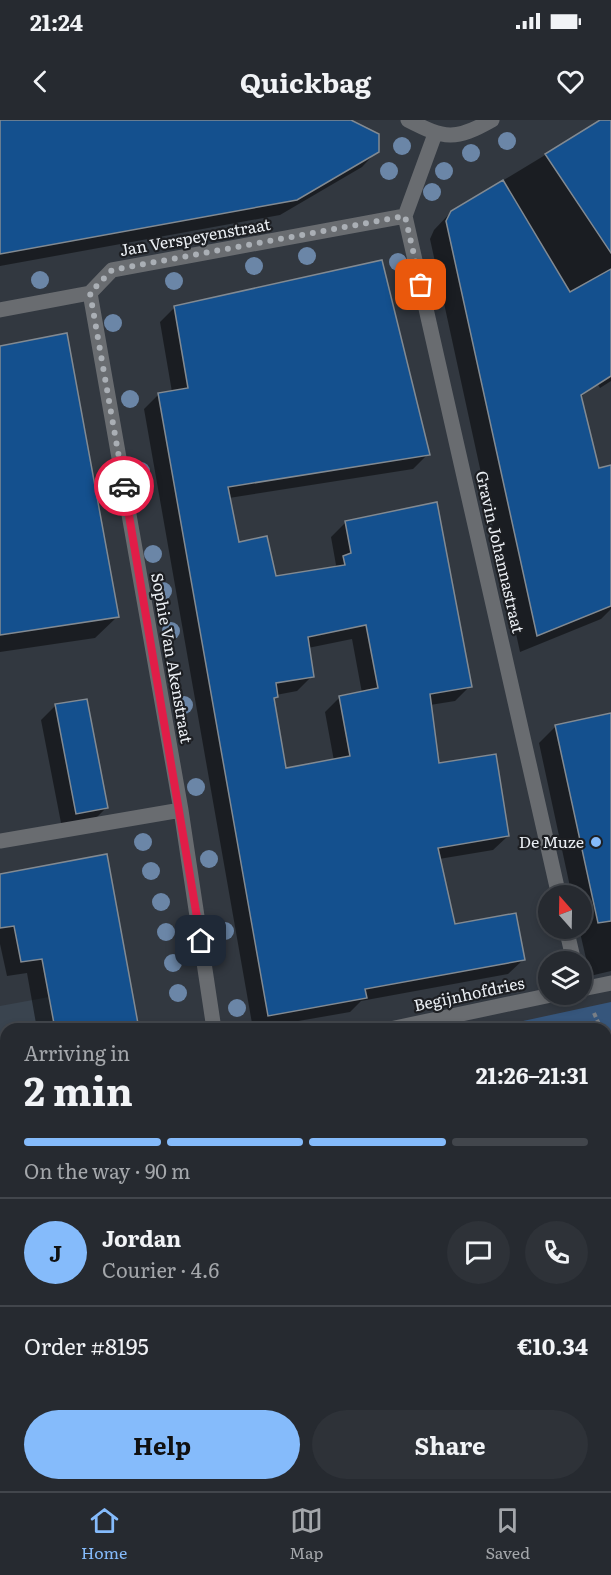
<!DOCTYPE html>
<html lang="en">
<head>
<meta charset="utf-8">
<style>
	:root { --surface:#262a30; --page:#2e3238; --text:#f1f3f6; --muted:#a4a7ab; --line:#42464c; --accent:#85bbfb }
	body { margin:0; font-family:Literata,serif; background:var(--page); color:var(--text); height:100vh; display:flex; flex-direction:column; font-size:22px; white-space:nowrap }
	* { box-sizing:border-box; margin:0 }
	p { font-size:20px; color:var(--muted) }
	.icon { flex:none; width:33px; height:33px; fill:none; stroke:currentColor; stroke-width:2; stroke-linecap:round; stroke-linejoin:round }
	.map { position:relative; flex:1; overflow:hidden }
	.side { position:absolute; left:0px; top:903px; width:612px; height:468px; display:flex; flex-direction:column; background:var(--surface); border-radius:18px 18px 0 0; box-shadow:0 3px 9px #0003,0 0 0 2px var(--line) }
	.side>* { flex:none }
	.needle { width:39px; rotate:340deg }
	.fabs { position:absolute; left:538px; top:765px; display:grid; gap:12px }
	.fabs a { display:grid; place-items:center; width:54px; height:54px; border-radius:50%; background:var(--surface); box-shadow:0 3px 9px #0003,0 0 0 2px var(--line); font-size:30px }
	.pin { position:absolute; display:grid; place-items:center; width:51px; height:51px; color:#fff; margin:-26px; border-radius:12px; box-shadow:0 3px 9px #0006 }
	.courier { position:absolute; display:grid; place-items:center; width:60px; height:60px; margin:-30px; border:4px solid #e11d48; border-radius:50%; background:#fff; color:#222; box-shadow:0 2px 8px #0007 }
	.headline em { font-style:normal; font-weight:700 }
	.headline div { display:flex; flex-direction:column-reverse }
	.headline { display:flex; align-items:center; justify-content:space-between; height:102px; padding:0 24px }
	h1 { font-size:39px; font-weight:700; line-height:45px }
	.bar { display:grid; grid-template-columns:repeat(4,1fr); gap:9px 6px; align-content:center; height:72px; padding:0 24px }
	.bar i { height:8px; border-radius:4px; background:var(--line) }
	.bar .on { background:var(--accent) }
	.bar p { grid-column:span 4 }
	.line { display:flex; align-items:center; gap:15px; padding:0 24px; border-top:2px solid var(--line) }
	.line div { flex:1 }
	.round { display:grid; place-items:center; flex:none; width:63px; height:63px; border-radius:32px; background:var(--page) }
	.action { display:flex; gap:12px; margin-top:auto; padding:12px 24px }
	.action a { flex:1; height:69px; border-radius:36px; background:var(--accent); color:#111; font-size:24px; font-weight:700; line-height:69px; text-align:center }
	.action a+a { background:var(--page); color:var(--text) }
	.status { display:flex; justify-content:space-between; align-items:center; height:42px; padding:0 30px; background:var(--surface); direction:ltr }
	.status svg { height:16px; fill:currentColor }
	header { display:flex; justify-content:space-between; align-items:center; height:78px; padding:0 24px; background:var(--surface); font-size:27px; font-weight:700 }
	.tabs { display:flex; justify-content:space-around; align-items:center; height:84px; border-top:2px solid var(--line); background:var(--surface); font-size:16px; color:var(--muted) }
	.tabs a { display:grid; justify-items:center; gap:3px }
	.tabs .on { color:var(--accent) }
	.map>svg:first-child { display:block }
	.built { fill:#3a444f }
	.green { fill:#36567c }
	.shadow { fill:#0007; fill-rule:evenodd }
	.building { fill:#14508e; stroke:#828a92; stroke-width:1.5; fill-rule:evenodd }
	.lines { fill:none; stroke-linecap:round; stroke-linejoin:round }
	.path { stroke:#787e85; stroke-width:4; stroke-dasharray:4.5 3; stroke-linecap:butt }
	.street { stroke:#696c70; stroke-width:15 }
	.tree { fill:#6b86a7 }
	.done { stroke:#aaafb5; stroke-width:6; stroke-dasharray:0 10.8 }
	.route { stroke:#e11d48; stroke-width:8 }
	.poi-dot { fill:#85bbfb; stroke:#1d1f23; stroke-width:2 }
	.labels { text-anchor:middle; stroke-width:4.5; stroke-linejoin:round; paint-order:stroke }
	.street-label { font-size:16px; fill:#ebeff4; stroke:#1d1f23 }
	.poi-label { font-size:16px; fill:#ebeff4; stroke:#1d1f23; text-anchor:end }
</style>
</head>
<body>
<div class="status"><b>21:24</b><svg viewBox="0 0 49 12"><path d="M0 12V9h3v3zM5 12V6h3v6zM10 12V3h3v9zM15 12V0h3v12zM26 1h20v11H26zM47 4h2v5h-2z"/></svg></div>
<header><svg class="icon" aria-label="back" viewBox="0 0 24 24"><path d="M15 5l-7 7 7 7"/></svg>Quickbag<svg class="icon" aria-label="heart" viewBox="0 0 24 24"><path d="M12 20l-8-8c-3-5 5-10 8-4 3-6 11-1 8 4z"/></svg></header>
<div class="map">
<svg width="611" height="1371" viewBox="0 0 611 1371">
	<rect width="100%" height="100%" fill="#323840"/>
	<!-- built -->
	<path class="built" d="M49,877l6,32h-49v164l-6,1v-188z"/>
	<!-- green -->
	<path class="green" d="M611,882v289l-5,2v-264h-120z"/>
	<!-- shadow -->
	<path class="shadow" d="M0,0h348l29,31 -15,16 -82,48 -280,51z
		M603,0h8v261l-11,7 -12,-20 3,19 -11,11 17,72 14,19v120l-10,10 -81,33 -90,-413 4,-9 17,-18z
		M175,187l253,147 -15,15 -184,29 9,46 36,34 59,-10 3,-3 -5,-28 15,-15 124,164 -15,15 -25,4 8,60 70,71 -15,14 -54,9 15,66 69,35 -15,14 -147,27 -11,11 -97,17 -109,-620 15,-15 13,-2 -12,-70zM352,519l10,54 -22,4 -15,15 9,49 -49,9 -12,-69 3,-6 21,-4 15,-15 -4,-28z
		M0,227l117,270 -22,21 -95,14z
		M55,586l52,101 -15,15 -30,6 -21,-108z
		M611,594v257l-21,5 -11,-48h3v-32h-10l-33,-153 17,-17z
		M0,755l137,154h-100l-10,-56 -20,3 -7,-32z
		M6,1034v116l-6,1 6,43v105l-6,1v-264z
		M606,1068l5,6v13l-5,13z
		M611,1256v115h-70l-1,-6h66v-107z
		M177,1365h294l1,6h-301z
		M108,1366v5h-46z"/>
	<!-- building -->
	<path class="building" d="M0,0h351l28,14v18l-82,48 -297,54z
		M600,0h11v133l-66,-99z
		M503,60l67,112 41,-23v107l-30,19 18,73 12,-3v141l-74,30 -91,-415 5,-10z
		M382,140l48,195 -202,32 11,55 28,-6 9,40 69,-11 -2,-9 8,-3 -6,-32 92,-19 35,185 -42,7 9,69 57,-9 13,82 -71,12 17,76 61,-11 9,47 -160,29 2,9 -99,18 -110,-623 30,-5 -14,-82zM366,505l12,63 -39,8 11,60 -64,12 -12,-70 4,-1 -2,-14 38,-6 -6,-40z
		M67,213l52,284 -119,18v-289z
		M87,579l21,109 -32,6 -21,-110z
		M611,593v208l-13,2 -43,-198z
		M107,734l32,175h-84l-13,-70 -21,3 -7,-36 -14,2v-54z"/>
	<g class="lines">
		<!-- path -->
		<path class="path" d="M594,893l7,16
			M606,928l5,19"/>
		<!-- street -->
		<path class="street" d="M408,0c37,19 47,21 84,0
			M405,96l154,680
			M405,96l30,-82
			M90,173l91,517 33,219
			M0,190l90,-17 22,-23 293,-54
			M0,721l181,-31
			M566,808l8,34
			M582,869l29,-6
			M390,909l166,-35
			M606,1189l5,-1
			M0,1323l6,-1
			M162,1365l1,6"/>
	</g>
	<!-- trees -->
	<g class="tree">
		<circle cx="507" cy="21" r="9"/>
		<circle cx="402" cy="26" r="9"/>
		<circle cx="471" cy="33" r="9"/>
		<circle cx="389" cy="51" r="9"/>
		<circle cx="444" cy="51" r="9"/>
		<circle cx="432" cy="72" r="9"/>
		<circle cx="307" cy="136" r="9"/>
		<circle cx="398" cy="142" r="9"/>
		<circle cx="254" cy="146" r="9"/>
		<circle cx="40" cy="160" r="9"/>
		<circle cx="174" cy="161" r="9"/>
		<circle cx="113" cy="203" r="9"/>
		<circle cx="130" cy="279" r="9"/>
		<circle cx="141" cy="351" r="9"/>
		<circle cx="153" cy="434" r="9"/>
		<circle cx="163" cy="471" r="9"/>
		<circle cx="171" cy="511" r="9"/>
		<circle cx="184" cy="585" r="9"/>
		<circle cx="196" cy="667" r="9"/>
		<circle cx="143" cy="722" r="9"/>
		<circle cx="209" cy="739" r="9"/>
		<circle cx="151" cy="751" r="9"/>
		<circle cx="161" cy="782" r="9"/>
		<circle cx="225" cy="811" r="9"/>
		<circle cx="166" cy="812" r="9"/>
		<circle cx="173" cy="843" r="9"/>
		<circle cx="178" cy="873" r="9"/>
		<circle cx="237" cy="888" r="9"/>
	</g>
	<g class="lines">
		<!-- done -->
		<path class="done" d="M124,366l-34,-193 22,-23 293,-54 16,69"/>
		<!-- route -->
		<path class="route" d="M124,366l77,455"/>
	</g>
	<!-- markers -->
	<circle class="poi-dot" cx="596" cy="722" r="6"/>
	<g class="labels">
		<!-- street labels -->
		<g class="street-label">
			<text transform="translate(195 117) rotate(-10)" y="6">Jan Verspeyenstraat</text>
			<text transform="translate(500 432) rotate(77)" y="6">Gravin Johannastraat</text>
			<text transform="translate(172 538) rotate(80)" y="6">Sophie Van Akenstraat</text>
			<text transform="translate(469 874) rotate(-12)" y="6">Begijnhofdries</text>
		</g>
		<!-- poi labels -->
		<g class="poi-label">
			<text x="584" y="728">De Muze</text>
		</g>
	</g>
</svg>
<div class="fabs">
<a><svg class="needle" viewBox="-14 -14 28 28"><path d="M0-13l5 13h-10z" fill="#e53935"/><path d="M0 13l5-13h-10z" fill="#a4a7ab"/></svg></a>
<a><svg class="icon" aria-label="layers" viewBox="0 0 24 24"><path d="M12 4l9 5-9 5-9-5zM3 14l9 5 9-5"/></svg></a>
</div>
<div class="pin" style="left:421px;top:165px;background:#ea580c"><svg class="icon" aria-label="bag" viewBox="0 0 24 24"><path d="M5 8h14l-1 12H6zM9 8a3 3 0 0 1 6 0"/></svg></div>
<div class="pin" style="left:201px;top:821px;background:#1f2937"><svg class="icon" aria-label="home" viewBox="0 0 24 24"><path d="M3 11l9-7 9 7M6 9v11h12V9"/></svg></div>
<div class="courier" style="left:124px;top:366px"><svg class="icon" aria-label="car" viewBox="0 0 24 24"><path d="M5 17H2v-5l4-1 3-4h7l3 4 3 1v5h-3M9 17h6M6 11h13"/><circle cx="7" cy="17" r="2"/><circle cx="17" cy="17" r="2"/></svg></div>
<section class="side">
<div class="headline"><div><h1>2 min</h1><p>Arriving in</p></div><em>21:26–21:31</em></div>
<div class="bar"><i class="on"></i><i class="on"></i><i class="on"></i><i></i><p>On the way · 90 m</p></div>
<div class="line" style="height:108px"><b class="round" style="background:var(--accent);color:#111">J</b><div><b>Jordan</b><p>Courier · 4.6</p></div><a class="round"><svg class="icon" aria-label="chat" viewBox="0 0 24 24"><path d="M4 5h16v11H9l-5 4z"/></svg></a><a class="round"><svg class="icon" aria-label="phone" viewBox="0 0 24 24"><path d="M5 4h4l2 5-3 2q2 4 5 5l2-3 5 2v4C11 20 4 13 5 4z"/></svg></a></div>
<div class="line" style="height:78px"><div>Order #8195</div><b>€10.34</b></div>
<div class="action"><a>Help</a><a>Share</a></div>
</section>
</div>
<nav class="tabs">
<a class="on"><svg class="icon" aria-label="home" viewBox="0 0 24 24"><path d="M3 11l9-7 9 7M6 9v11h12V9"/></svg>Home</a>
<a><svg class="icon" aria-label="map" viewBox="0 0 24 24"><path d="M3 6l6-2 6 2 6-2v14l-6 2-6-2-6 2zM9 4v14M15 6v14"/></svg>Map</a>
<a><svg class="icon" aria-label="saved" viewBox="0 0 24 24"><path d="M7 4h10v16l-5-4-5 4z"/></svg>Saved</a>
</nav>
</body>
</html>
